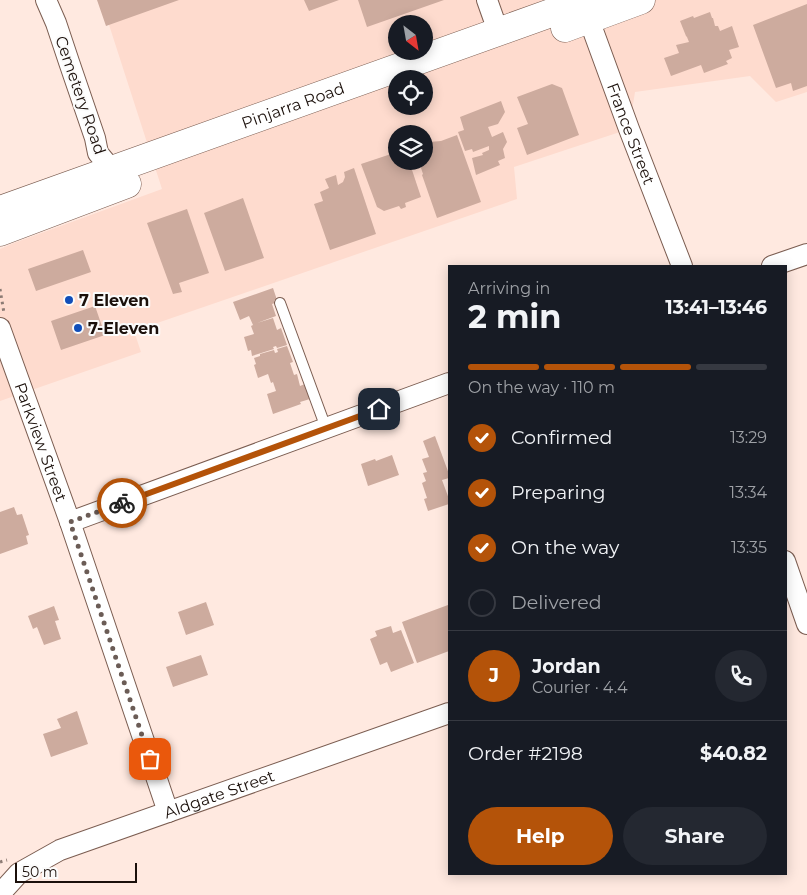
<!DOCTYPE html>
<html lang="en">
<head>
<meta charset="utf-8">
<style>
	:root { --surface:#171b24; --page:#242831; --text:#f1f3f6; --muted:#9ea1a6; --line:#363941; --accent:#b45309 }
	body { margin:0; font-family:Montserrat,sans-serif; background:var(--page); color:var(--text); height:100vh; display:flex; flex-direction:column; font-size:19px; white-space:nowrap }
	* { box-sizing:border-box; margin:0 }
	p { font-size:16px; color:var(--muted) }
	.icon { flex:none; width:28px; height:28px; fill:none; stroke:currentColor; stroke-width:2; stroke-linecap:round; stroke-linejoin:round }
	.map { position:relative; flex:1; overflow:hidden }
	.sheet { position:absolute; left:448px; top:265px; width:339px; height:610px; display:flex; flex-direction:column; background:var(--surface); border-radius:0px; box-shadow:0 2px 12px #0003 }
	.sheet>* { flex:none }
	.needle { width:32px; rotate:149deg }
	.tools { position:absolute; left:388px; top:15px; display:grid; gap:10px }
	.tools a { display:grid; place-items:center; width:45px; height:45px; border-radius:50%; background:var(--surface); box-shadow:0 2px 12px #0003; font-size:25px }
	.scale { position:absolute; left:15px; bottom:12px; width:122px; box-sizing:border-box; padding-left:5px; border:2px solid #1b100b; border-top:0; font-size:14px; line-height:18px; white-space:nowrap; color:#1b100b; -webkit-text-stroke:4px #fbfbfb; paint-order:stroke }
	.pin { position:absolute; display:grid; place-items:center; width:42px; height:42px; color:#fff; margin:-21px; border-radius:10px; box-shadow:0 2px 8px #0006 }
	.courier { position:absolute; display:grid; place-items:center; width:50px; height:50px; margin:-25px; border:4px solid #b45309; border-radius:50%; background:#fff; color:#222; box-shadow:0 1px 6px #0007 }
	.head em { font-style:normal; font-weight:700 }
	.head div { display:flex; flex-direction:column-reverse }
	.head { display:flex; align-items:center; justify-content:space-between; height:85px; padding:0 20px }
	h1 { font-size:32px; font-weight:700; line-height:38px }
	.bar { display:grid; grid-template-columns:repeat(4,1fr); gap:8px 5px; align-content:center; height:60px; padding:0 20px }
	.bar i { height:6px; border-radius:4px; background:var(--line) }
	.bar .active { background:var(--accent) }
	.bar p { grid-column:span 4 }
	.line { display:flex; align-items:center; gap:12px; padding:0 20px; border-top:1px solid var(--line) }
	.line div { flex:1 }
	.round { display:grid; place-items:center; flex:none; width:52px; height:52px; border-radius:26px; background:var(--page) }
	ol { padding:0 20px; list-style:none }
	li { display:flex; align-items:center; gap:15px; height:55px }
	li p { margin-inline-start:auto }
	li .icon { padding:5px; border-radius:50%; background:var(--accent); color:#fff; stroke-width:4 }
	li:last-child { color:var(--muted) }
	li i { width:28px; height:28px; border:2px solid var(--line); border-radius:50% }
	.action { display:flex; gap:10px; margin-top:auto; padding:10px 20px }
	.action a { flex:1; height:58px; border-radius:30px; background:var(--accent); color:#fff; font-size:20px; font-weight:700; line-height:58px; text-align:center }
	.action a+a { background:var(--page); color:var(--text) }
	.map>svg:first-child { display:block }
	.built { fill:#fedbce; fill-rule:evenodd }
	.building { fill:#cdab9e }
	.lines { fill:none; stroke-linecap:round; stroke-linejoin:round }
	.lane-casing { stroke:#7b5d51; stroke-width:12 }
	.street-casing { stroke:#7b5d51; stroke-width:22 }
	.primary-casing { stroke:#7b5d51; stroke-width:29 }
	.path { stroke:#8c7b74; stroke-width:3; stroke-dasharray:2.5 4; stroke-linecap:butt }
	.lane { stroke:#fff; stroke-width:10 }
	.street { stroke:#fff; stroke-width:20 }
	.primary { stroke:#fff; stroke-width:28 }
	.done { stroke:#6b5c56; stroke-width:5; stroke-dasharray:0 9 }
	.route { stroke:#b45309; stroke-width:6 }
	.poi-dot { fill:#114eb9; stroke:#fbfbfb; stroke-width:2 }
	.labels { text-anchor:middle; stroke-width:4; stroke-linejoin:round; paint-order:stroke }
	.street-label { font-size:16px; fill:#1b100b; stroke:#fbfbfb }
	.poi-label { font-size:16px; font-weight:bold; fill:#1b100b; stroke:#fbfbfb; text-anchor:start }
</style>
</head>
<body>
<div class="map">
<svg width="807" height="895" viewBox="0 0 807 895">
	<rect width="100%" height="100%" fill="#ffe9e0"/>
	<!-- built -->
	<path class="built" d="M101,0h706v92l-31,10 -26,-26 -115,16 -6,37 -115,38 3,32 -383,132 7,21 -141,49v-152l14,-6 148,-54zM396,24h28v27h-28zM396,79h28v27h-28zM396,134h28v27h-28z"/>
	<!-- building -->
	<path class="building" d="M97,0h82l-73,26z
		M304,0h35l-30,11z
		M358,0h86l-77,27z
		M807,4v82l-14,5 -2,-8 -15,5 -23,-63z
		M710,12l2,6h1l2,8h3l2,5 12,-5 7,21 -10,3 3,8 -6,3 2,3 -24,9 -3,-8 -30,11 -7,-18 15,-5 -3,-8 13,-3 -2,-5 -1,-1 -6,-15 13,-5 1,2z
		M552,84l10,4 17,47 -52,20 -10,-27 11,-4 -11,-27z
		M501,101l4,11 -7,12 -10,3 4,10 11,-5 4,10 -4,7 2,9 -7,3 2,4 -24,10 -4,-17 11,-3 -1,-2 7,-3v-4l-16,6 -1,-3 -7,2 -7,-19 6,-2 -4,-13z
		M457,135l24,67 -44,16 -15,-43 1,-1 -4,-12h1v-1h4v-16l5,-3 12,-1z
		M396,150v11h13l12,36 -16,6 1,4 -5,2 -2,-3 -15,5 -7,-4 -16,-43 27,-9z
		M354,168l22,66 -46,16 -16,-46 9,-3 -3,-9 9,-4 -4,-9 11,-4 2,10 5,-3 2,-5 -1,-5z
		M243,198l21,60 -39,13 -21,-58z
		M187,209l22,64 -30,10 3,9 -9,2 -26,-71z
		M83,250l8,22 -55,19 -8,-22z
		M273,288l4,12h-3l1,3 -3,1 4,12 -19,7 16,-5 4,12 4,-2 6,17 -10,3 -1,-2 -3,1 1,2 -22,7 -1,-6 -3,1 -4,-14 10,-3 -3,-8 2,-1 -4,-9 -9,4 -7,-18z
		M95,306l10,29 -44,15 -10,-29z
		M287,346l6,16 -3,1 4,12 3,-1 3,12 5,-2 5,15 -10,3 1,2 -28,10 -6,-20 9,-3 -3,-9 -2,1 -3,-9 -10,4 -4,-13 2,-1 -2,-6 6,-2v-2l14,-4 1,3 3,-1 -1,-3z
		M435,436l14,38v4l-7,2 7,19v5l-21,7 -4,-12 3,-1 -5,-15 4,-2 -3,-8 4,-1 -5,-13 7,-2 -6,-16z
		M392,455l7,20 -31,11 -7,-22 14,-5 1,2z
		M14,507l3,8 5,-1 7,21 -3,1 2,8 -28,10v-42z
		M206,602l8,23 -28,10 -8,-23z
		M448,605l1,3v43l-32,12 -15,-41z
		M54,606l5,14 -4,1 6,18 -17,6 -7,-18 -4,2 -5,-13z
		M391,626l2,7 8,-3 13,33 -23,9 -4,-10 -7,3 -10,-26 7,-3 -2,-5z
		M201,655l7,20 -35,12 -7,-20z
		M77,711l11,33 -37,13 -8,-23 18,-6 -4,-9z"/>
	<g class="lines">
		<defs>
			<path id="lane" d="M280,303l46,125"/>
			<g id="street">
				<path d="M46,0l10,23 13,39 26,76 3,15 14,17 3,11"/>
				<path d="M487,0l11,31"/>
				<path id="s1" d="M584,6l45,123 53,137"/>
				<path d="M772,266l35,-12"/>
				<path id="s2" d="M0,328l70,194 98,290"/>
				<path d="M70,522l379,-139"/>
				<path d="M785,561l22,63"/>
				<path id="s3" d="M0,894l19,-21 41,-23 389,-137"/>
			</g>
			<g id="primary">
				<path d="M565,28l76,-28"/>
				<path id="s4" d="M0,210l587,-210"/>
				<path d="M0,232l127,-48"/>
			</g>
		</defs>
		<!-- lane casing -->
		<use href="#lane" class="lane-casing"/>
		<!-- street casing -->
		<use href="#street" class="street-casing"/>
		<!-- primary casing -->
		<use href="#primary" class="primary-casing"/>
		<!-- path -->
		<path class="path" d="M0,289l4,24
			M0,862l7,-2"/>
		<!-- lane -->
		<use href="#lane" class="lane"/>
		<!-- street -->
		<use href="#street" class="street"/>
		<!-- primary -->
		<use href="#primary" class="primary"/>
	</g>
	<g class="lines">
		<!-- done -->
		<path class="done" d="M122,503l-52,19 80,237"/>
		<!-- route -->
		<path class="route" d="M122,503l257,-94"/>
	</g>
	<!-- markers -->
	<g class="poi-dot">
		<circle cx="69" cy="300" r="5"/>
		<circle cx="78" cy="328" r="5"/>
	</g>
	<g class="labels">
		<!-- street labels -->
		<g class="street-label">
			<text transform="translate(81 95) rotate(71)" y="6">Cemetery Road</text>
			<text dy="6" stroke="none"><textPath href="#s4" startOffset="311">Pinjarra Road</textPath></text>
			<text dy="6" stroke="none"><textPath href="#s1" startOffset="136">France Street</textPath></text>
			<text dy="6" stroke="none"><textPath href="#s2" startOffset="121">Parkview Street</textPath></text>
			<text dy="6" stroke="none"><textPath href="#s3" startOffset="244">Aldgate Street</textPath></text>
		</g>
		<!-- poi labels -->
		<g class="poi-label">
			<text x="79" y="306">7 Eleven</text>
			<text x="88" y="334">7-Eleven</text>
		</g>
	</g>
</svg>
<div class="tools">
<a><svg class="needle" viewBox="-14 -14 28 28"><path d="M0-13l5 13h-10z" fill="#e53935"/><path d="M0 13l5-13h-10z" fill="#9ea1a6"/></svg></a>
<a><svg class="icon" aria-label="locate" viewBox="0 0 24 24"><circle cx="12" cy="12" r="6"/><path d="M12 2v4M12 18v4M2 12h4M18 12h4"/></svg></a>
<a><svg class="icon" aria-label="layers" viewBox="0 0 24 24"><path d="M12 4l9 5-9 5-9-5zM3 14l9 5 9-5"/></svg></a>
</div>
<div class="scale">50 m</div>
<div class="pin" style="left:150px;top:759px;background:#ea580c"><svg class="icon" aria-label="bag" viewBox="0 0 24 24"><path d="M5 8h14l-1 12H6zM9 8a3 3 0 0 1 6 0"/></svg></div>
<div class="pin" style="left:379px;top:409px;background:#1f2937"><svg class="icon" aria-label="home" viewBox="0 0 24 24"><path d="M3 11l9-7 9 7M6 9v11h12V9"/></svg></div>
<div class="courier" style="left:122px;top:503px"><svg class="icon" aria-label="bike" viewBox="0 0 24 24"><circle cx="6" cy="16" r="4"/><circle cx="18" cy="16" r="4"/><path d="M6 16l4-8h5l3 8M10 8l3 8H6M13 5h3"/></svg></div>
<section class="sheet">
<div class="head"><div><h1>2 min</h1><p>Arriving in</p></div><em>13:41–13:46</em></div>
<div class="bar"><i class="active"></i><i class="active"></i><i class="active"></i><i></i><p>On the way · 110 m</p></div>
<ol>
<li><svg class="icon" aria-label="check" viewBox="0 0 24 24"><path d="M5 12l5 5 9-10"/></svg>Confirmed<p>13:29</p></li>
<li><svg class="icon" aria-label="check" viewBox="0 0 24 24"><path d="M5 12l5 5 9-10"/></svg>Preparing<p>13:34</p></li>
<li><svg class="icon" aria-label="check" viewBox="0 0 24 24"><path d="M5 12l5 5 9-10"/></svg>On the way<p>13:35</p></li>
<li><i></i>Delivered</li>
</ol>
<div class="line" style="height:90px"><b class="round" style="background:var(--accent);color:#fff">J</b><div><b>Jordan</b><p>Courier · 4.4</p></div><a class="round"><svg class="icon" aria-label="phone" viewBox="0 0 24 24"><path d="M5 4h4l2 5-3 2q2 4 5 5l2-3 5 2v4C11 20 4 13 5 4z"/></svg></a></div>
<div class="line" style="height:65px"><div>Order #2198</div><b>$40.82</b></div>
<div class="action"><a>Help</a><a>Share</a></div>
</section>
</div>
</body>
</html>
